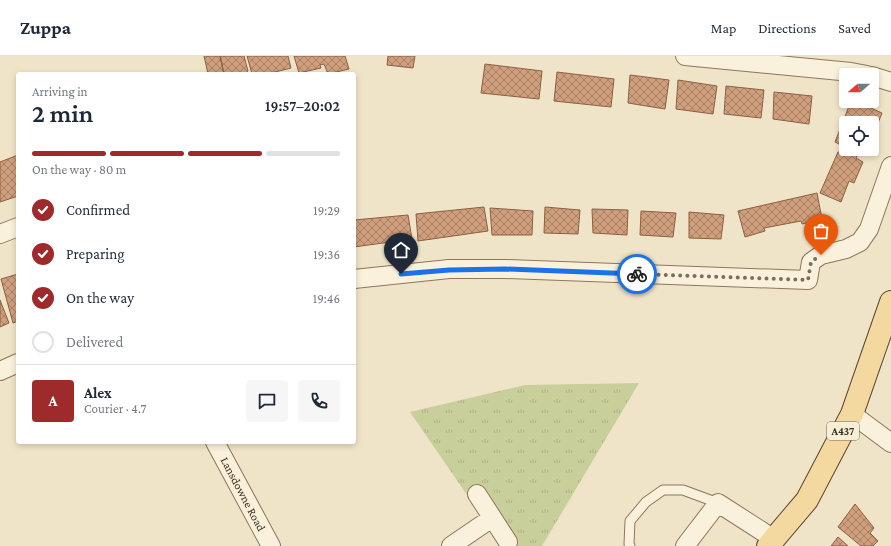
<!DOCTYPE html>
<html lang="en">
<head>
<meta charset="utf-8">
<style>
	:root { --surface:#fff; --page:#f6f6f7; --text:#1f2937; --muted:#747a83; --line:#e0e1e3; --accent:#9e2a2b }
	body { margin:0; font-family:"Crimson Pro",serif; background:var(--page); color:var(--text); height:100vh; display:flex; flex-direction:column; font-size:15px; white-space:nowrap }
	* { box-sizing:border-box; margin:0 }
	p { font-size:13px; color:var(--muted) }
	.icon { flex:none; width:22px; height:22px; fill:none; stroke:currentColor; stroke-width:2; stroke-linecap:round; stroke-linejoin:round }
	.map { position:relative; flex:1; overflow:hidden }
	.details { position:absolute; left:16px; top:16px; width:340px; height:372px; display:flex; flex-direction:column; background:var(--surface); border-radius:4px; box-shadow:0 2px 6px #0003 }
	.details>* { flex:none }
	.needle { width:26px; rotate:250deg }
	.buttons { position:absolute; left:839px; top:12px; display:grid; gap:8px }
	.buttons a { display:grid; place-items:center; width:40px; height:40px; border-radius:4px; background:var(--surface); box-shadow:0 2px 6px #0003; font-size:20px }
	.pin { position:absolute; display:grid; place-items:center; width:34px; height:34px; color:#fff; margin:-41px -17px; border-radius:50% 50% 50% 0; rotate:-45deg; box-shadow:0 0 4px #0007 }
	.pin .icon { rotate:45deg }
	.courier { position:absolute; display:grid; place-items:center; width:40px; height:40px; margin:-20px; border:3px solid #1a73e8; border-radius:50%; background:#fff; color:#222; box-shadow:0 1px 5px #0007 }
	.head em { font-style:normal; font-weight:600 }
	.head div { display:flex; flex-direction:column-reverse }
	.head { display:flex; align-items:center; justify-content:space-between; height:68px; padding:0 16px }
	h1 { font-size:26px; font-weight:600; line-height:30px }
	.bar { display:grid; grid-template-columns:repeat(4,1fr); gap:6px 4px; align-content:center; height:48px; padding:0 16px }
	.bar i { height:5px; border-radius:3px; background:var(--line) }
	.bar .active { background:var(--accent) }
	.bar p { grid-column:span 4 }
	.line { display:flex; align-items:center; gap:10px; padding:0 16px; border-top:1px solid var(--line) }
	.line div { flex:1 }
	.round { display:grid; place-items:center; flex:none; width:42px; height:42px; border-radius:4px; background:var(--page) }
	ol { padding:0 16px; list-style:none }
	li { display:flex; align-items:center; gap:12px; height:44px }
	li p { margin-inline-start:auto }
	li .icon { padding:4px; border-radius:50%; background:var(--accent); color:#fff; stroke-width:4 }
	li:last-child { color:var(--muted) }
	li i { width:22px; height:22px; border:2px solid var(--line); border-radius:50% }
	header { display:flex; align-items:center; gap:24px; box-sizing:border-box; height:56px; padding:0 20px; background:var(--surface); border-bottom:1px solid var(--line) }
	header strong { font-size:19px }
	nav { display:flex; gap:22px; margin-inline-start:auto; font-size:14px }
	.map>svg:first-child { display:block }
	.park { fill:url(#park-tufts) }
	.building { fill:url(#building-cross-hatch); stroke:#8d5f41 }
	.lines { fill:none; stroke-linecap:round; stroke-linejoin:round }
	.service-casing { stroke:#8d765c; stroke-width:11 }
	.minor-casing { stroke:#8d765c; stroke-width:20 }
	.primary-casing { stroke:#5b4430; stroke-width:24 }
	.service { stroke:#faf1dc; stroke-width:9 }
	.minor { stroke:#faf1dc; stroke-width:18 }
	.primary { stroke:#f3d9a0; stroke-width:22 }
	.done { stroke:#7c6e5b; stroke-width:4; stroke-dasharray:0 7.2 }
	.route { stroke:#1a73e8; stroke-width:5 }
	.labels { text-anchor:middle; stroke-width:3; stroke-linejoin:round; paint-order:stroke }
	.shield { fill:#f7eed8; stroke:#756857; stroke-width:1 }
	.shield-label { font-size:11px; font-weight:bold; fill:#3d2e20 }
	.street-label { font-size:12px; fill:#3d2e20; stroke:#f7eed8 }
</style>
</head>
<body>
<header>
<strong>Zuppa</strong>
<nav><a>Map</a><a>Directions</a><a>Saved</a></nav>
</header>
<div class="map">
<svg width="891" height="490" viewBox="0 0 891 490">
	<defs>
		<pattern id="park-tufts" width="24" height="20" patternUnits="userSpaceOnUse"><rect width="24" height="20" fill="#c9cf9b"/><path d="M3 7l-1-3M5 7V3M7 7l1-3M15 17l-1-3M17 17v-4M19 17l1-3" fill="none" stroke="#aeb285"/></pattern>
		<pattern id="building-cross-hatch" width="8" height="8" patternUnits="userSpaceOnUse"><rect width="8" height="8" fill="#cf9f7d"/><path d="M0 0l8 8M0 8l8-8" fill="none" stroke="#a98266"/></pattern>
	</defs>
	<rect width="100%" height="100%" fill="#f0e4c8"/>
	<!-- park -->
	<path class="park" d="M639,327l-97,163h-40l-92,-134 115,-27z"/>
	<!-- building -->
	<path class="building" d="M204,0h16l4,18h-16z
		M220,0h24l4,15 -4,3h-20z
		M247,0h41l3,12 -24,6h-15z
		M294,0h51l4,13 -21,5 -4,-10 -4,1 1,3 -22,5z
		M388,0h27l-2,12 -26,-3z
		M485,8l57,7 -3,28 -58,-6z
		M557,16l57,7 -3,28 -57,-6z
		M630,19l39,5 -4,29 -37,-6z
		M678,24l39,6 -4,28 -37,-5z
		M726,30l38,4 -3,28 -37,-4z
		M774,36l38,4 -3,28 -36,-5z
		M851,45h4l27,12 -8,20 -2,-1v-9h-26v26h15l-5,9 7,4 -9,21 -5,-2 -8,21 -21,-9 18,-41h2l1,-7 -6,-3z
		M18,99v41l-18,6v-40z
		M817,137l5,26 -20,5 -1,-3 -37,7 1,3 -20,6 -7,-26z
		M484,151l4,24 -70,10 -2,-27z
		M545,151l35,3 -2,24 -34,-1z
		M490,152l43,3 -1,24h-40z
		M592,153l36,1 -1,25 -34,-2z
		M641,155l35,2 -3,24 -33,-2z
		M689,156l35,3 -3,24 -32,-1z
		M408,159l4,24 -58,8v-27z
		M18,218v47l-5,2 -12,-44z
		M0,244l9,23 -9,4z
		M855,448l19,24 -4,5 8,8 -5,5h-12l-23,-19z
		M838,481l10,9h-17z"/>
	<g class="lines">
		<defs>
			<path id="service" d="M630,490l-1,-2 1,-23 16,-19 17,-12h20l35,13"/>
			<path id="minor" d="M685,0l166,16 16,3
				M872,20l19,6
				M0,178l18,-7
				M354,223l95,-10h56l303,11 3,-18 10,-7 25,-6 14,-7 9,-13 22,-63
				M0,315l18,-8
				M852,358l39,29
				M215,386l56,104
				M477,438l31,48
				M451,490l41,-28
				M685,490l33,-43 56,36"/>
			<path id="primary" d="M768,490l39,-46 45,-86 39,-112"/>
		</defs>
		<!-- service casing -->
		<use href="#service" class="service-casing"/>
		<!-- minor casing -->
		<use href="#minor" class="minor-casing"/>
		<!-- primary casing -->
		<use href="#primary" class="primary-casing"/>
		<!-- service -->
		<use href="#service" class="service"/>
		<!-- minor -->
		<use href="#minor" class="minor"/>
		<!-- primary -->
		<use href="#primary" class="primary"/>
	</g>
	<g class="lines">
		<!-- done -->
		<path class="done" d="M637,218l171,6 3,-18 10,-7"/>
		<!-- route -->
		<path class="route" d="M401,218l48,-4 56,-1 132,5"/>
	</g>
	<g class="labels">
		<!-- shield labels -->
		<rect class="shield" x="827" y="366" width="32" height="18" rx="3"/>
		<g class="shield-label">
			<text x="843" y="379">A437</text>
		</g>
		<!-- street labels -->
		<g class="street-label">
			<text transform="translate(243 438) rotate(62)" y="4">Lansdowne Road</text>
		</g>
	</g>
</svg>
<div class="buttons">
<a><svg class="needle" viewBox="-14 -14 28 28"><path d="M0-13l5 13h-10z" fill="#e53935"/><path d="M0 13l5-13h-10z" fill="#747a83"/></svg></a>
<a><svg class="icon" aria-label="locate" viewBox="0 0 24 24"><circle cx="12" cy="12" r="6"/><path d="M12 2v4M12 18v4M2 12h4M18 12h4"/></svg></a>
</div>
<div class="pin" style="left:821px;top:199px;background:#ea580c"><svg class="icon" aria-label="bag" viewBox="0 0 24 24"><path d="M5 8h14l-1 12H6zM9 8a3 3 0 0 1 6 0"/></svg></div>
<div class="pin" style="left:401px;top:218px;background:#1f2937"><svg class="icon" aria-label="home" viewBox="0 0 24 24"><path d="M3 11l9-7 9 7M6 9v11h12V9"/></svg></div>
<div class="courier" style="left:637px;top:218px"><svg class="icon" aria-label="bike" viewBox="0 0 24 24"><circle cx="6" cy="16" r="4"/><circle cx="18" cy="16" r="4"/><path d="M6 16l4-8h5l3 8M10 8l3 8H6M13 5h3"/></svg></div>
<section class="details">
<div class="head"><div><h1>2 min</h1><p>Arriving in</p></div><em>19:57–20:02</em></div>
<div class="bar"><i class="active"></i><i class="active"></i><i class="active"></i><i></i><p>On the way · 80 m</p></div>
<ol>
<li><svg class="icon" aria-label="check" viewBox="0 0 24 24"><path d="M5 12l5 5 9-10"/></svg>Confirmed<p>19:29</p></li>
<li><svg class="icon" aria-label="check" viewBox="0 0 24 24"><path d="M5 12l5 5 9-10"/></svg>Preparing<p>19:36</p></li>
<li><svg class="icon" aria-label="check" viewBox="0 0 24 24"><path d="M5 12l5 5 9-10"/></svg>On the way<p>19:46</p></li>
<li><i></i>Delivered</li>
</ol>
<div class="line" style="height:72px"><b class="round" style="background:var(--accent);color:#fff">A</b><div><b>Alex</b><p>Courier · 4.7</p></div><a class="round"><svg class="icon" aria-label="chat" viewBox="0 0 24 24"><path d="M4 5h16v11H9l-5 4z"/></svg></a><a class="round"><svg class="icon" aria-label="phone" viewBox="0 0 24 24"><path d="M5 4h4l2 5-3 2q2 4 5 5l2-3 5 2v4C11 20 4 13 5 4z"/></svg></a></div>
</section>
</div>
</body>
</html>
